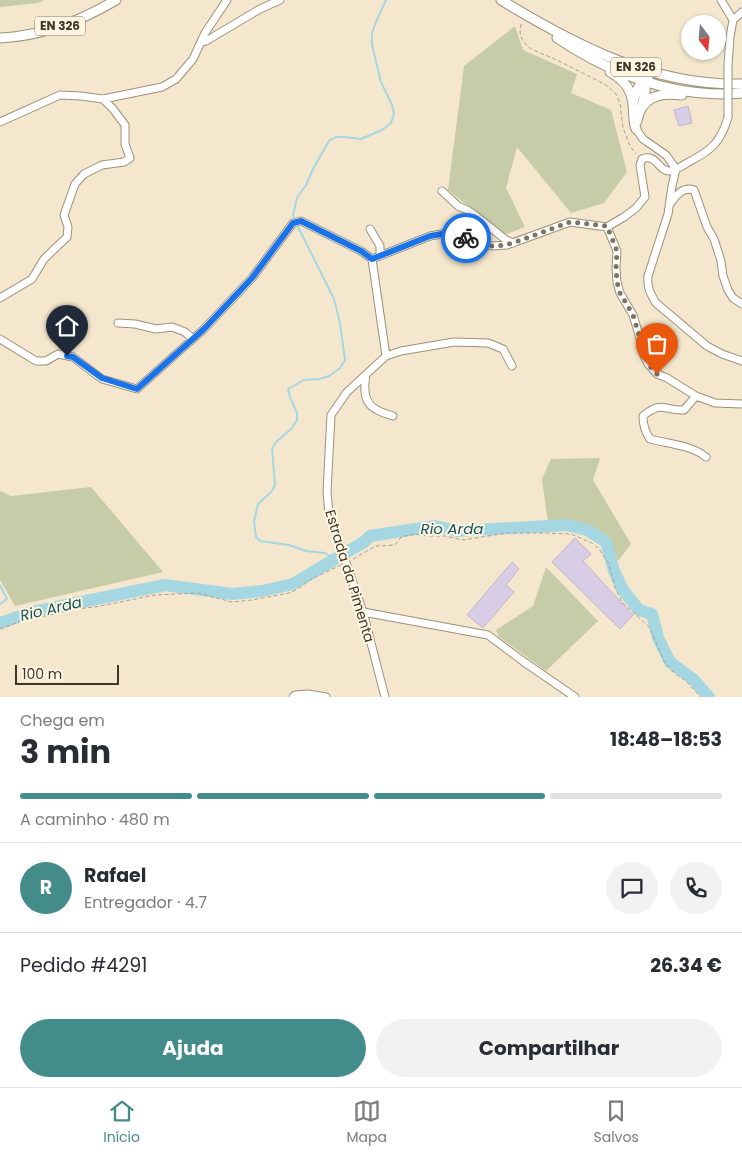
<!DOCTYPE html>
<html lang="pt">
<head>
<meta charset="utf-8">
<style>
	:root { --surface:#fff; --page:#f2f2f3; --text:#2b2b33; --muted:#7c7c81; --line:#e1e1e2; --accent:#448c8a }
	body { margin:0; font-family:Poppins,sans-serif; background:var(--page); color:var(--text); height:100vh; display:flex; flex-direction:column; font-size:19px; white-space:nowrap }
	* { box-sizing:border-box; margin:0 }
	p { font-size:16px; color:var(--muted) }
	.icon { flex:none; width:28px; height:28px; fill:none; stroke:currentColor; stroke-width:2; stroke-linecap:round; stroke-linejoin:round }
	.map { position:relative; height:697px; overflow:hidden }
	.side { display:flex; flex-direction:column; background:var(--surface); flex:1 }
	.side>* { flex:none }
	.needle { width:32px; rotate:164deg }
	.controls { position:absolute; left:681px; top:15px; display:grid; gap:10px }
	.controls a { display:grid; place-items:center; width:45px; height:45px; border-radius:50%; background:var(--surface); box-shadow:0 1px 4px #0004; font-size:25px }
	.scale { position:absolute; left:15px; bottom:12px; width:104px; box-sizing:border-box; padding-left:5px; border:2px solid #3c372c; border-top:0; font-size:14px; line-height:18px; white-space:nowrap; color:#3c372c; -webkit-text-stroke:4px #fff5e0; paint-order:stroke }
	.pin { position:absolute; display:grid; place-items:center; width:42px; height:42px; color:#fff; margin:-51px -21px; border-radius:50% 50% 50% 0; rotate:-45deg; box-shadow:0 0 5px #0007 }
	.pin .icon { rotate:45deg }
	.courier { position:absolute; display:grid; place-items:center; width:50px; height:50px; margin:-25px; border:4px solid #1a73e8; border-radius:50%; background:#fff; color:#222; box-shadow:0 1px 6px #0007 }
	.headline em { font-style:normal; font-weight:700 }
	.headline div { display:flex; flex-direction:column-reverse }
	.headline { display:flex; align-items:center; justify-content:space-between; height:85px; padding:0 20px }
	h1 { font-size:32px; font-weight:700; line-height:38px }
	.bar { display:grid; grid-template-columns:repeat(4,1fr); gap:8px 5px; align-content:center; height:60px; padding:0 20px }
	.bar i { height:6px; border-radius:4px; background:var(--line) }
	.bar .on { background:var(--accent) }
	.bar p { grid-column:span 4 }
	.line { display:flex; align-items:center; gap:12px; padding:0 20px; border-top:1px solid var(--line) }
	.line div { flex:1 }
	.round { display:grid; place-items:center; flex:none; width:52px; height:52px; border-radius:26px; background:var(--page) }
	.primary-button { display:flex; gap:10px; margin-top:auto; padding:10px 20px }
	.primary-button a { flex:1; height:58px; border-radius:30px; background:var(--accent); color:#fff; font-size:20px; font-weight:700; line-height:58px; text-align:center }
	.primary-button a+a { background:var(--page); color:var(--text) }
	.menu { display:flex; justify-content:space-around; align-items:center; height:70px; border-top:1px solid var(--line); background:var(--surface); font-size:14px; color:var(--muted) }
	.menu a { display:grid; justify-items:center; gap:2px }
	.menu .on { color:var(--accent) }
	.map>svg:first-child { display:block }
	.green { fill:#c6cba8 }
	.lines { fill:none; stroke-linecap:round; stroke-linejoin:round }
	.stream { stroke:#a5d7e2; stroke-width:2 }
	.river { stroke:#a5d7e2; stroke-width:12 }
	.building { fill:#d9cde6; stroke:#c0b4cd }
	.minor-casing { stroke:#9d9179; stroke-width:9 }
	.major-casing { stroke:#9d9179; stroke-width:11 }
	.path { stroke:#a99f8c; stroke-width:1; stroke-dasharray:4 2.5; stroke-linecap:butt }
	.minor { stroke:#fff; stroke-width:7 }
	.major { stroke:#fff; stroke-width:9 }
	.minor-bridge-casing { stroke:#9d9179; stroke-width:9; stroke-linecap:butt }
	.minor-bridge { stroke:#fff; stroke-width:7 }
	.done { stroke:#7c7564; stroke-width:5; stroke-dasharray:0 9 }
	.route { stroke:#1a73e8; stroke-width:6 }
	.labels { text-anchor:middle; stroke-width:4; stroke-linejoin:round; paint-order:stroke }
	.shield { fill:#fff5e0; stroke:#767062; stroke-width:1 }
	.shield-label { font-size:12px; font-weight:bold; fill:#3c372c }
	.street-label { font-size:14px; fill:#3c372c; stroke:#fff5e0 }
	.water-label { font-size:15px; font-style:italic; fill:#115662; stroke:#fff5e0 }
</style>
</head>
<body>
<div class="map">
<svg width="742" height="697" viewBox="0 0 742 697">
	<rect width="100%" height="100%" fill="#f4e7cd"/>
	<!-- green -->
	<path class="green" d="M0,0h44l-6,3 -38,4z
		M515,26l8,24 54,24 -6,19 40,17 16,62 -23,31 -33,10 -54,-66 -11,41 19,39 -21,8 -56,-45 16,-124z
		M600,458l-7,22 38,64 -13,17 -10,-20 -20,-14 -21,-5 -19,1 -6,-44 9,-20z
		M91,487l72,85 -148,34 -15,-26v-89l11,5z
		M546,567l52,54 -52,50 -47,-34 -3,-7 37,-24z"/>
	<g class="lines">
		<!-- stream -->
		<path class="stream" d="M294,217l-1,-2 4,-17 9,-13 7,-16 16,-28 7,-4h8l17,2 21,-9 9,-7 3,-9 -2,-9 -11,-23 -9,-37v-12l4,-11 10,-22
			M298,227l36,72 6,24 5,37 -5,8 -11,8 -10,3 -15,1 -16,9 2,8 7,16v7l-6,9 -15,13 -4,7 3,36 -3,6 -14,13 -4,18 2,15 4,4 29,4 17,6 19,2 10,6
			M0,585l7,14 -7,5"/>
		<!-- river -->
		<path class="river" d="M0,623l32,-11 133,-27 67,9 30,-3 31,-7 71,-42 6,-6 65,-10 22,5 110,-6 20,5 19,12 8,29 9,19 16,20 13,4 6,24 12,24 23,17 16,18"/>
	</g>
	<!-- building -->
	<path class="building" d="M688,106l4,17 -13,3 -5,-16z
		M575,538l16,16 -8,7 50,54 -13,14 -68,-67z
		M512,562l7,7 -13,16 8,7 -31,36 -16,-13z"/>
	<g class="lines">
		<defs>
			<path id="minor" d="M721,0l12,20
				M201,42l5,-1 54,-32 20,-9
				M728,65l2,-28 3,-17 9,-8
				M0,122l60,-27 21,1 22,3 59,-12 14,-8 17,-20 12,-26 22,-33
				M636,129l7,10 23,16 10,14 -4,17 -4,28 -20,62c-1,12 2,17 8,27l51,43 15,8 20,7
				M442,191l16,15 9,4 9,6 30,24 7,3
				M670,204c6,-8 12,-18 24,-14l13,37 7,12 7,22 2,15 5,14 5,8 9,6
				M607,227l10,24 -1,17 1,14 3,11 13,22 7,23 3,15 5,11 9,10 10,4 29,18 19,7 27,1
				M370,229l10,17v10
				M372,259l58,-23 17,-3 45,13 15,-1 63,-23 37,5 17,-10 12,-9 9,-11 -5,-32 2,-6c15,-6 16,12 27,12 6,0 13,-5 18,-8 23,-12 34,-20 41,-46
				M0,298l32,-19 12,-20 23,-22 1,-10 -4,-12 11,-31 9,-10 18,-9 22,-3 6,-4 -5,-14v-19l-12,-16 -10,-10
				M118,323l17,1 21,5 16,-2 13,5 8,7
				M0,339l36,22h10l12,-7 15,3 29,22 35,10 67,-60 48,-51 41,-55 8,-2 60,30 11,8 14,97 -39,36 -16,23 -4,77 2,21 34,99 22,85
				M386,356l15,-5 53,-9 34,1 15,6 9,17
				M366,375c-2,11 -3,26 8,33 5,4 13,6 19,8
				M696,396l-12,14c-20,1 -22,-10 -41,6 0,9 2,16 7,23 19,5 41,6 56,18
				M363,612l125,23 36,27 51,35
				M293,697l2,-2 13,-1 18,3"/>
			<path id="major" d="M501,0c74,45 152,86 241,84
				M0,38c41,-2 81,-17 116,-38
				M557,38c17,11 35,22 54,30 40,19 87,29 131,25
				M610,72c13,7 22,18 23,33 1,8 0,16 3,24
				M633,103c3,-12 4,-17 15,-25
				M642,106c3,-11 5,-19 1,-29
				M637,121c4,-24 22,-29 45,-26"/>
		</defs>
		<!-- minor casing -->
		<use href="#minor" class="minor-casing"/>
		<!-- major casing -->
		<use href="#major" class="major-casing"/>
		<!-- path -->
		<path class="path" d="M521,24l-1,8 2,7 5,7 6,4 24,10 49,25 10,9 4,9 3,25 7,18 6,8
			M353,559l23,-13 19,-1 6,-8 14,-3 13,2h17l18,4 44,-7h38l26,1 21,9 7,6 10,15 6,24 7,14 28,26 14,33 8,10 14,10 15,16
			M0,629l32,-12 14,-1 30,-7 19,-2 60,-12 20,-1 23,-1 34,9 20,-2 37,-7 7,-3 17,-12 28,-13"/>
		<!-- minor -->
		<use href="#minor" class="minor"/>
		<!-- major -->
		<use href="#major" class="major"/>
		<defs>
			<path id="minor-bridge" d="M728,117v-52"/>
		</defs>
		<!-- minor-bridge casing -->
		<use href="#minor-bridge" class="minor-bridge-casing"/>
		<!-- minor-bridge -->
		<use href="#minor-bridge" class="minor-bridge"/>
	</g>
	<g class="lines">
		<!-- done -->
		<path class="done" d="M466,238l26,8h6l15,-3 57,-21 37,4 10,25 -1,17 1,14 3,11 13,22 7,23 4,15 4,11 9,10"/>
		<!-- route -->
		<path class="route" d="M67,356l6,1 29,21 35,11 67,-60 48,-51 41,-55 8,-2 60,30 11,8 58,-23 17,-3 19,5"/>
	</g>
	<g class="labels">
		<!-- shield labels -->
		<g class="shield">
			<rect x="35" y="16.5" width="50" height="19" rx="4"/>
			<rect x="611" y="57.5" width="50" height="19" rx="4"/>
		</g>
		<g class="shield-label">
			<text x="60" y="30">EN 326</text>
			<text x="636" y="71">EN 326</text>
		</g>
		<!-- street labels -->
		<g class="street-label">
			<text transform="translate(350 576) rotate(73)" y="5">Estrada da Pimenta</text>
		</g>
		<!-- water labels -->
		<g class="water-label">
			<text x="452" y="534">Rio Arda</text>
			<text transform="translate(51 609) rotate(-13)" y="5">Rio Arda</text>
		</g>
	</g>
</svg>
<div class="controls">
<a><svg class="needle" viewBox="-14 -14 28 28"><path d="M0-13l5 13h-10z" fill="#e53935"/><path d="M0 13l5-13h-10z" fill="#7c7c81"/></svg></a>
</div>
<div class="scale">100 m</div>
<div class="pin" style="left:657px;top:374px;background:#ea580c"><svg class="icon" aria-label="bag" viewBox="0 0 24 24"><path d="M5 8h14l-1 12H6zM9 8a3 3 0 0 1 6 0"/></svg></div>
<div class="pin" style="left:67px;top:356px;background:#1f2937"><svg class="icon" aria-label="home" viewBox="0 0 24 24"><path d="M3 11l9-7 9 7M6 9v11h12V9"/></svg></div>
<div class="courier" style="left:466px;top:238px"><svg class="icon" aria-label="bike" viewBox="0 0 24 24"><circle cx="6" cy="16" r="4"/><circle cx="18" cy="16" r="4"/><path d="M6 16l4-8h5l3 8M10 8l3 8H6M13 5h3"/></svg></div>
</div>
<section class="side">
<div class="headline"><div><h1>3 min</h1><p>Chega em</p></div><em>18:48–18:53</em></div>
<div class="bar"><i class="on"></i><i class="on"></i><i class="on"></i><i></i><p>A caminho · 480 m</p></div>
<div class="line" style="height:90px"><b class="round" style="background:var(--accent);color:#fff">R</b><div><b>Rafael</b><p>Entregador · 4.7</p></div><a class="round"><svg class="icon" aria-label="chat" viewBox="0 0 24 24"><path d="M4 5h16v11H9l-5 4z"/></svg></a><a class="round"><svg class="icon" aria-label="phone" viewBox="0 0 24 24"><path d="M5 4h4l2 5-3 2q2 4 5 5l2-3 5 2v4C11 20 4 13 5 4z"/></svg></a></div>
<div class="line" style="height:65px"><div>Pedido #4291</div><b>26.34 €</b></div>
<div class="primary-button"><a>Ajuda</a><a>Compartilhar</a></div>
</section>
<nav class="menu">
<a class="on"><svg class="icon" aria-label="home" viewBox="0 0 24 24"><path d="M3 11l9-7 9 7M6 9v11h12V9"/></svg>Início</a>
<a><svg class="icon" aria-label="map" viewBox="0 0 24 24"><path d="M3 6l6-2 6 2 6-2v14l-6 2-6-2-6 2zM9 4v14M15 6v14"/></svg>Mapa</a>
<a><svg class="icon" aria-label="saved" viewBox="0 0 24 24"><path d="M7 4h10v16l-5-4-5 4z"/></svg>Salvos</a>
</nav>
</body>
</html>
